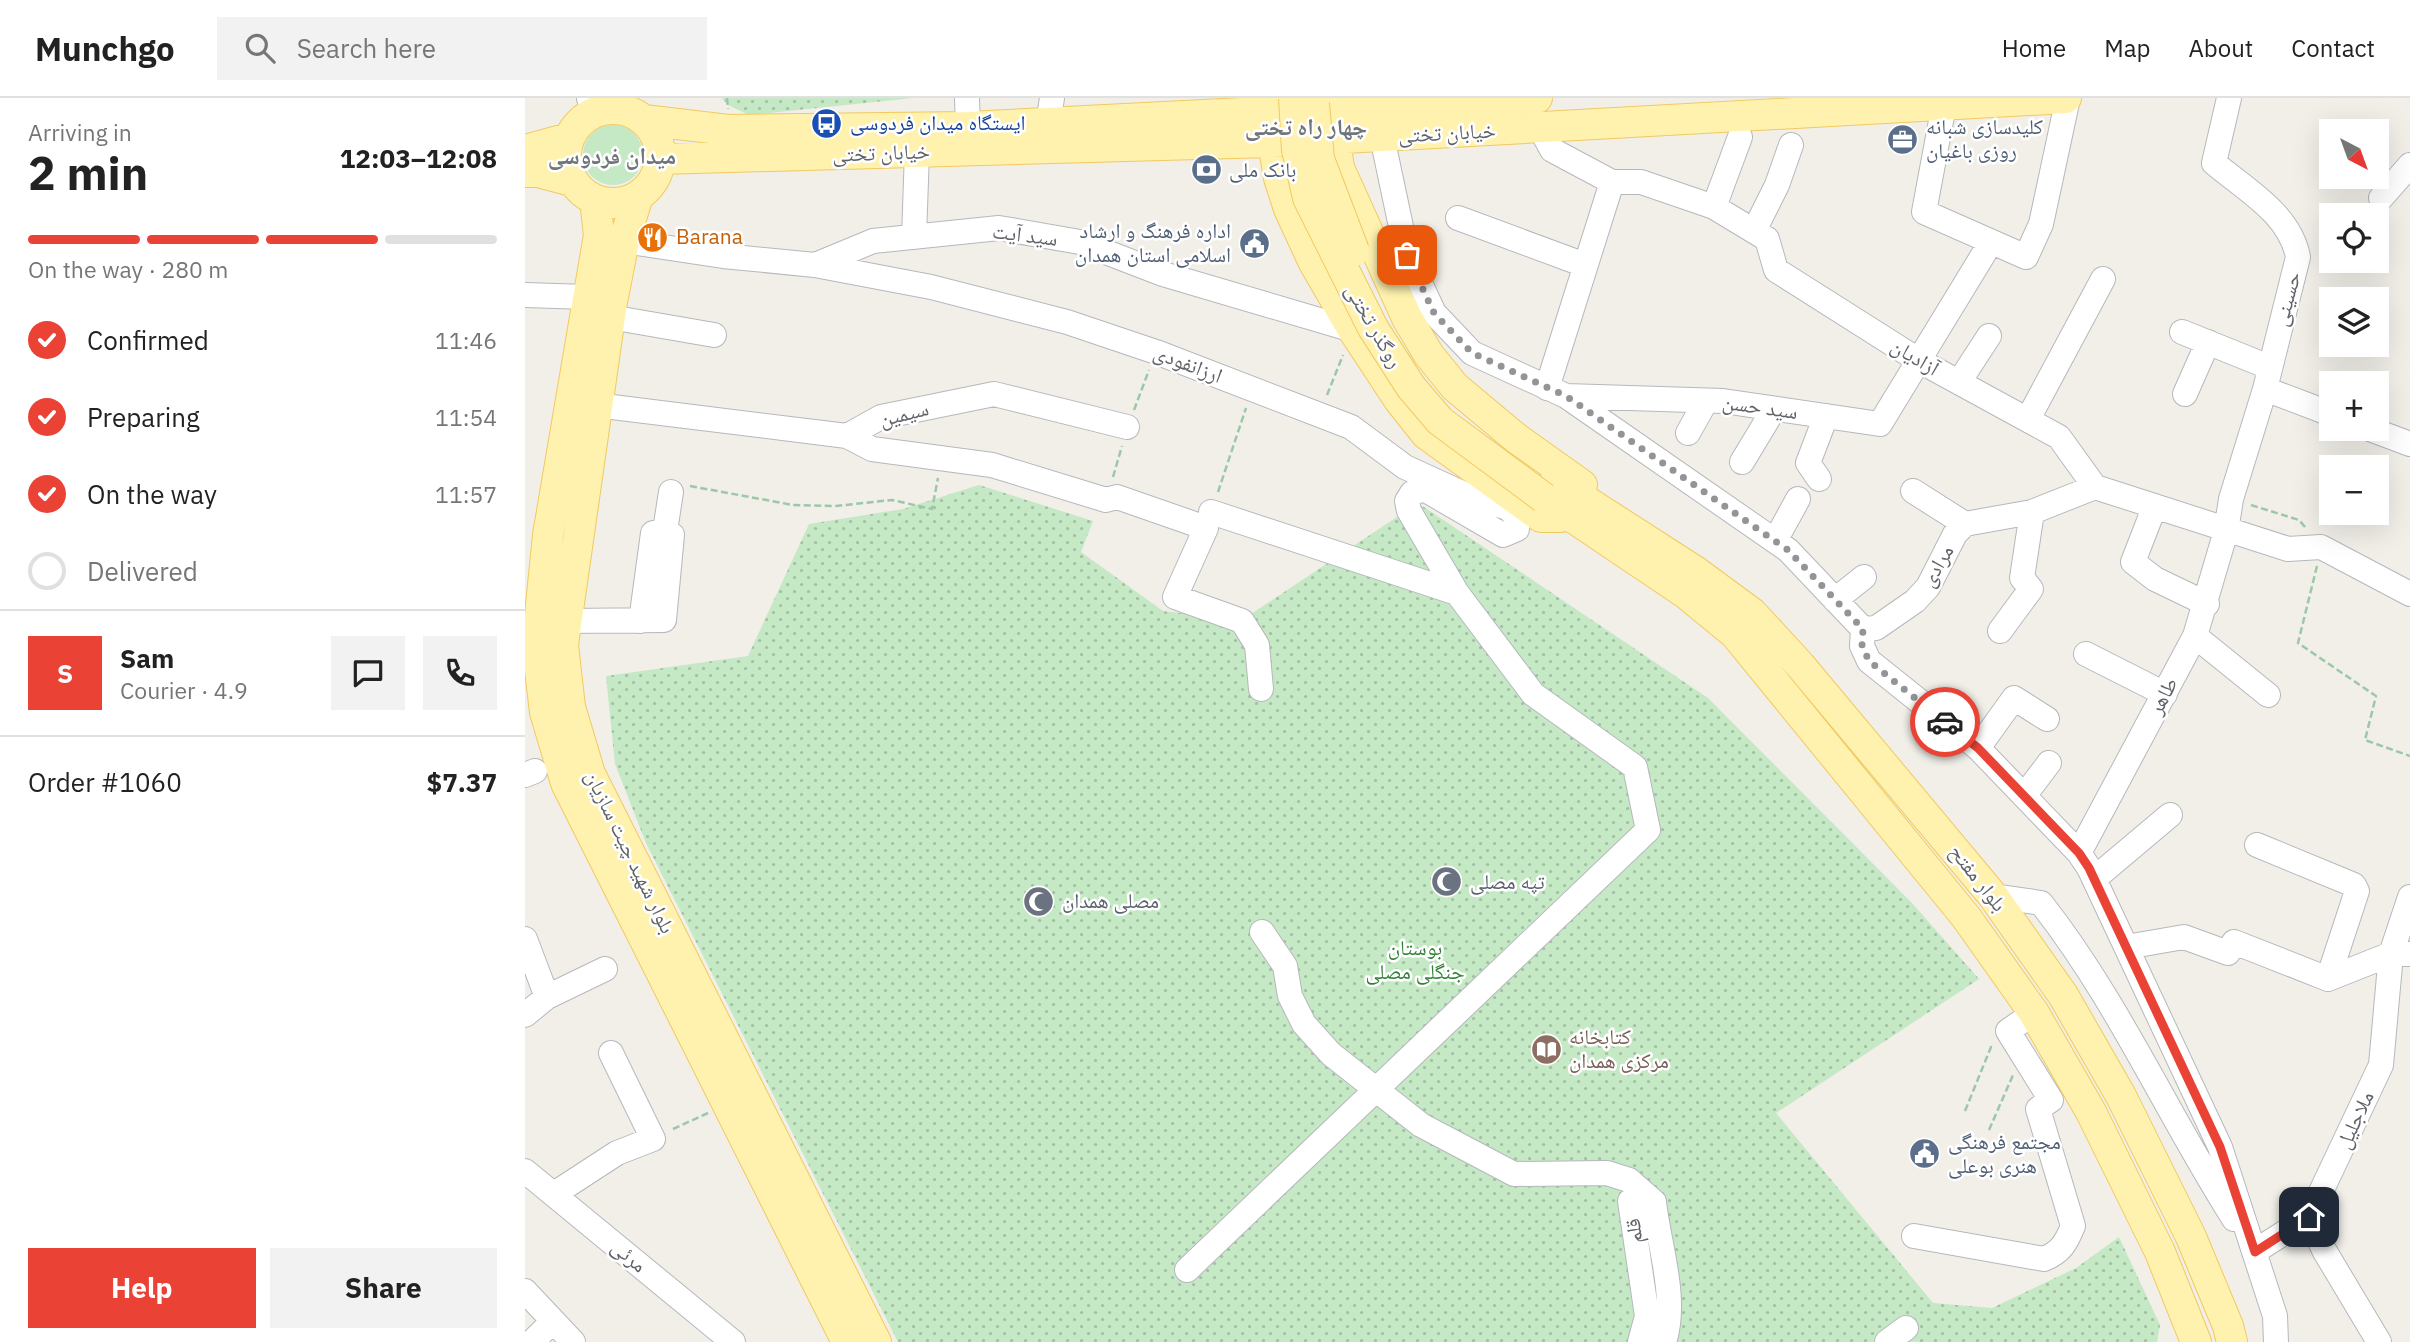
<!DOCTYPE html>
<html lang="en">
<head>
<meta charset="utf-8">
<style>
	:root { --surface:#fff; --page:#f2f2f2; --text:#222; --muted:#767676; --line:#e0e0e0; --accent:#ea4335 }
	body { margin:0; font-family:"IBM Plex Sans","Noto Naskh Arabic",sans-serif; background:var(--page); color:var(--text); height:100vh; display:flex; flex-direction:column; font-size:26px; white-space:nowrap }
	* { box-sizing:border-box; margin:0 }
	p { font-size:23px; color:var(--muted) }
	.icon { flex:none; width:38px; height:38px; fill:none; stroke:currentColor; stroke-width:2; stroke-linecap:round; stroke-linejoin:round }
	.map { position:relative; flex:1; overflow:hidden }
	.drawer { display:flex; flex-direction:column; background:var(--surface); width:525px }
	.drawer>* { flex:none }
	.needle { width:46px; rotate:139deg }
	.fabs { position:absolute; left:1794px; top:21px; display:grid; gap:14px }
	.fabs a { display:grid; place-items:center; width:70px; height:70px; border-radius:0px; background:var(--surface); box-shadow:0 7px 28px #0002; font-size:35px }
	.pin { position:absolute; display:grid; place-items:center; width:60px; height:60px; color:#fff; margin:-30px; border-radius:14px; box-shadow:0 4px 10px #0006 }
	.courier { position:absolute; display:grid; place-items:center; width:70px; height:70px; margin:-35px; border:5px solid #ea4335; border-radius:50%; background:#fff; color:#222; box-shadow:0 2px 9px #0007 }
	.summary em { font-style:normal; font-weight:700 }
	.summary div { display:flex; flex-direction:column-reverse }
	.summary { display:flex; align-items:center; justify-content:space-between; height:119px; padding:0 28px }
	h1 { font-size:46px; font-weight:700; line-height:52px }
	.bar { display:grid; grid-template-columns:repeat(4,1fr); gap:10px 7px; align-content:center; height:84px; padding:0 28px }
	.bar i { height:9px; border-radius:5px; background:var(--line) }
	.bar .selected { background:var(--accent) }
	.bar p { grid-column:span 4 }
	.line { display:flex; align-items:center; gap:18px; padding:0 28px; border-top:2px solid var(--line) }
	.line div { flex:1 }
	.round { display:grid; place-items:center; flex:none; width:74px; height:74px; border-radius:0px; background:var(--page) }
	ol { padding:0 28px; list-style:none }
	li { display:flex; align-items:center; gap:21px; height:77px }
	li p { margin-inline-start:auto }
	li .icon { padding:7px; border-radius:50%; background:var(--accent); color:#fff; stroke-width:4 }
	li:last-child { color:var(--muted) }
	li i { width:38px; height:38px; border:4px solid var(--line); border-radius:50% }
	.button { display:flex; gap:14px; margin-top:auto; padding:14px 28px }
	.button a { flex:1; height:80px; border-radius:0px; background:var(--accent); color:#fff; font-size:28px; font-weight:700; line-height:80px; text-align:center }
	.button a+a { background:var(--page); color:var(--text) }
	header { display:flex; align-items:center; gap:42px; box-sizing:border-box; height:98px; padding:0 35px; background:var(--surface); border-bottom:2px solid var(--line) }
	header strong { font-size:33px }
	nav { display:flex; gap:38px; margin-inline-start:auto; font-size:24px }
	.search { width:490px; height:63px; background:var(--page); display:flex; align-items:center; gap:18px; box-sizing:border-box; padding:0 24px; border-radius:0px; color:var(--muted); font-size:26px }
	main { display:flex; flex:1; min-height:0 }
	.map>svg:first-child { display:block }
	.grass { fill:#c5e8c5 }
	.park { fill:url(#park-dots) }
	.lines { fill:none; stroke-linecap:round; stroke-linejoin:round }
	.minor-casing { stroke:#b5b8bc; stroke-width:26 }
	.major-casing { stroke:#f2c960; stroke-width:32 }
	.path { stroke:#9cc7a9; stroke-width:2.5; stroke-dasharray:7 3.5; stroke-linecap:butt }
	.minor { stroke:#fff; stroke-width:24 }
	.major { stroke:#fff2af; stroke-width:30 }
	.major-bridge-casing { stroke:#f2c960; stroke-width:32; stroke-linecap:butt }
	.major-bridge { stroke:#fff2af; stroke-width:30 }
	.done { stroke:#929495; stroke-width:7; stroke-dasharray:0 12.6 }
	.route { stroke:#ea4335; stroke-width:9 }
	.labels { text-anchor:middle; stroke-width:5; stroke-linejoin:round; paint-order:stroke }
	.transit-label { font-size:21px; fill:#164399; stroke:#fff; text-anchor:start }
	.service-label { font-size:21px; fill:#4e5e75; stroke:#fff; text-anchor:start }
	.street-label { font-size:21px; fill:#5f6368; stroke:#fff }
	.food-label { font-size:21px; fill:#c56008; stroke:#fff; text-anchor:start }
	.worship-label { font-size:21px; fill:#5b616d; stroke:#fff; text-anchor:start }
	.park-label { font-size:21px; fill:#348238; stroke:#fff }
	.education-label { font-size:21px; fill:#785e54; stroke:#fff; text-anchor:start }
	.neighbourhood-label { font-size:23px; font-weight:bold; fill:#70757a; stroke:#fff }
</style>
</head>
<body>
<header>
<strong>Munchgo</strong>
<div class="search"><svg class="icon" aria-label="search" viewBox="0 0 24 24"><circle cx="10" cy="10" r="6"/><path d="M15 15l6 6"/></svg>Search here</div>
<nav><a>Home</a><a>Map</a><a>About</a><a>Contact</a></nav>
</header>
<main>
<section class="drawer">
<div class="summary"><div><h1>2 min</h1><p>Arriving in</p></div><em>12:03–12:08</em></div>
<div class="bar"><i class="selected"></i><i class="selected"></i><i class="selected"></i><i></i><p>On the way · 280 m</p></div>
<ol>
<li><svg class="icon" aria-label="check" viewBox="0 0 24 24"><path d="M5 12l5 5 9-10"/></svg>Confirmed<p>11:46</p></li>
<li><svg class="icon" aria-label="check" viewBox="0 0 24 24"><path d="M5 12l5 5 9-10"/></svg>Preparing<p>11:54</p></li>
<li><svg class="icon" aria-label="check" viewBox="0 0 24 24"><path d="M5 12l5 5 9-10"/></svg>On the way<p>11:57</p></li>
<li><i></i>Delivered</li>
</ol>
<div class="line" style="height:126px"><b class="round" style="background:var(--accent);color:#fff">S</b><div><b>Sam</b><p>Courier · 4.9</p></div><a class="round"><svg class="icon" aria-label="chat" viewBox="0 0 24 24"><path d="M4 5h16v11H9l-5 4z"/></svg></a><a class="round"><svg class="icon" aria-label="phone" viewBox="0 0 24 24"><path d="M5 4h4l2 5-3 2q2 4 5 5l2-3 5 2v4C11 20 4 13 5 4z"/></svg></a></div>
<div class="line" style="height:91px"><div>Order #1060</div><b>$7.37</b></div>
<div class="button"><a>Help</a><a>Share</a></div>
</section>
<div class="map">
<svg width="1885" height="1244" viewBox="0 0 1885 1244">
	<defs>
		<pattern id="park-dots" width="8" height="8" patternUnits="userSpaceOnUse" patternTransform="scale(1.75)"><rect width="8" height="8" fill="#c5e8c5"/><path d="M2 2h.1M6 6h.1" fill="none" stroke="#a3c0a4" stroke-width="1.8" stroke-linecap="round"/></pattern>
	</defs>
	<rect width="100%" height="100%" fill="#f1efe8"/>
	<!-- grass -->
	<path class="grass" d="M58 57a30 30 0 1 1 60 0a30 30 0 1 1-60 0Z"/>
	<!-- park -->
	<path class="park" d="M197,0h191l-164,17 -21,-10z
		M454,387l114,36 -12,31 82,59 79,9 176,-117 290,195 203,204 68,77 -203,134 157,190 59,5 84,-40 43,-31 41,88 -3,17h-1259l-252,-499 -31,-79 -9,-88 142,-20 61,-132 94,-15z"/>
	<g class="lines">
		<defs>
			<path id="minor" d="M64,0l12,12
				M442,0l1,29
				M1419,7l-20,107 102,45 15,-33 27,-126
				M523,26l4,-26
				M1015,30l12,22 60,32h29l73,25 53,32 9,31 142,90 141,77 36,50 193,62 33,-2 89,47
				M857,39l25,118 27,58 38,40 94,43 222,154 75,79
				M1856,100l29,-33
				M1189,109l26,-70
				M933,120l127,47
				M1229,133l23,-46 14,-40
				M389,139l3,-85
				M99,143l99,15 92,9 116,22 136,35 89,30 195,75 54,40 59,27 63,20
				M290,167l58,-24 126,-13 81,14 83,32 190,56
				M0,197l62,2
				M85,219l104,18
				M1657,234l87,35
				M1434,284l30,-46
				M1022,290l65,-206
				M1740,291l66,25
				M1660,296l23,-52
				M1041,298l157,5 157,23 111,-182
				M71,307l251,31 34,-19 113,-23 133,33
				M1503,321l75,-140
				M1845,331l40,15
				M1163,335l18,-32
				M322,338l25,13 120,16 114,35 11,-3 89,31 -31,69 67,24 15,24 4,44
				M1217,364l32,-53
				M1294,381l-11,-16 18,-47
				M1388,393l52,33
				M1629,410l-21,54 22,17 52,25
				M686,414l246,81
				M1250,443l23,-42
				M1310,502l29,-23
				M41,523l98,-1 8,-85 -7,-4 6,-39
				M116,523l12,-88 12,-2
				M1338,531l-1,17 7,15 109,87 101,105 10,15 131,279 55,169 1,26
				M1338,531l13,-1 39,-27 13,-14 27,-53 10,-10 67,-12 63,-25
				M1475,533l31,-42 -9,-11 10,-66
				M1670,538l73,59
				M1561,556l79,40
				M1453,650l36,-50 33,21
				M0,677l10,-4
				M1499,698l25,-33
				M1732,747l97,40 3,6 -29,88
				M1554,755l116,-217 31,-105 5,-32 34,-110 33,-132c-8,-43 -52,-67 -84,-94l15,-65
				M1569,781l76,-64
				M1468,798l48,7c77,98 126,211 193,316
				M737,834l23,34 5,30 14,28 27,30 90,71 93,49 93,-1 22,7 25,22
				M0,841l22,58
				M1601,849l58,-10 44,16 6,-11 94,37 63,-25h19
				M0,917l22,-18 58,-28
				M0,1073l208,171
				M29,1096l63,-41 36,-14 -42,-86
				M1129,1104c5,44 24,97 10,140
				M1784,1119l15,33 55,92
				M1389,1138l130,23c17,-7 22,-16 29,-33l-35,-117 13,-9 -43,-69 26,-18
				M1729,1154l55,-35 72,-152 10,-111 19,-57
				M662,1172l461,-440 -13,-63 -102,-73 -76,-101 -48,-82 -2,-10 5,-8 12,-4 79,46 14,-6 1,-10 -7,-8
				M0,1193l48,51
				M7,1244l21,-21
				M1115,1244l7,-26 -17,-115 24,1
				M1362,1244l19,-14"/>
			<path id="major" d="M41 58a47 47 0 1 1 94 0a47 47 0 1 1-94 0Z
				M119,22l84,10 240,-3 569,-29
				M807,22l7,48 68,150 22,37 26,32 61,51 66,47
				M745,25l9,55 10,31 25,54 39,67 46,70 27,34 115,83h20
				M0,52l44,-12
				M135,61l612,-17 794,-44
				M0,74h13l34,9
				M113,98l-14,45 -12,61 -49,343 7,62 20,67 286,568
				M70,102l4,35 -51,300 -11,110 8,67 21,71 281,559
				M1030,383l140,90 57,42 48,52 193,231 70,99 58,101 70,141 37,89 4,16
				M1019,400l141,95 50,41 231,283 68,96 57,99 69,140 36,90"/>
		</defs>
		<!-- minor casing -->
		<use href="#minor" class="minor-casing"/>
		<!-- major casing -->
		<use href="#major" class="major-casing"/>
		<!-- path -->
		<path class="path" d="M202,0l1,11
			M802,297l16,-40
			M609,312l15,-40
			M588,379l9,-31
			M165,388l103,19 43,1 56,-6 40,9 6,-31
			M693,394l28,-84
			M1726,407l48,15 6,7
			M1792,468l-19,77 78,53 -11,44 45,16
			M1440,1013l26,-64 4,2
			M148,1031l35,-16
			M1464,1032l24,-55"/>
		<!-- minor -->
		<use href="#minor" class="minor"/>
		<!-- major -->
		<use href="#major" class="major"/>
		<defs>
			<path id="major-bridge" d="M769,0l3,52 11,48 65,130 38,59 29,34 104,77
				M789,6l5,55 35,92"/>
		</defs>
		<!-- major-bridge casing -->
		<use href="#major-bridge" class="major-bridge-casing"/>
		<!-- major-bridge -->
		<use href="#major-bridge" class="major-bridge"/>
	</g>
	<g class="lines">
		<!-- done -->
		<path class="done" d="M882,157l27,58 38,40 94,43 222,154 75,79 -1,17 7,15 76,61"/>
		<!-- route -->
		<path class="route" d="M1420,624l33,26 101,105 10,15 131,279 35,105 54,-35"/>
	</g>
	<!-- icons -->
	<defs>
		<symbol id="bus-disc" viewBox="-11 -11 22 22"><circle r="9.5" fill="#1a4fb4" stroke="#fff"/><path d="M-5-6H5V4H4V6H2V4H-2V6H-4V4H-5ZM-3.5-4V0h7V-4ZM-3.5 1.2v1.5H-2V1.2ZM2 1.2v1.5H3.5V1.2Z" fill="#fff"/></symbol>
		<symbol id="office-disc" viewBox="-11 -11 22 22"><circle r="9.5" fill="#5c6f8a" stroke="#fff"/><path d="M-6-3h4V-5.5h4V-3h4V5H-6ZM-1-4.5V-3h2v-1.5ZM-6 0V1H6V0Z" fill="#fff"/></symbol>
		<symbol id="bank-disc" viewBox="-11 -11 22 22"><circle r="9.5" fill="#5c6f8a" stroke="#fff"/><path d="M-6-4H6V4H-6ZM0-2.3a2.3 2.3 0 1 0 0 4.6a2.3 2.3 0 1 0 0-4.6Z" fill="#fff"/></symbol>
		<symbol id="restaurant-disc" viewBox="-11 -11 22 22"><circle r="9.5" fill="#e8710a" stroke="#fff"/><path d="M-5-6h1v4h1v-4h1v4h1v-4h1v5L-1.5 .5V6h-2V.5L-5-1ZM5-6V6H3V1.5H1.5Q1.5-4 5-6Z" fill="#fff"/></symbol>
		<symbol id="civic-disc" viewBox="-11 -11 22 22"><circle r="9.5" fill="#5c6f8a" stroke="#fff"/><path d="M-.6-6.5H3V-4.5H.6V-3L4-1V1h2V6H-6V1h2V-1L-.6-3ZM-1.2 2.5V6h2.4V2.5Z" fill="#fff"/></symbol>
		<symbol id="mosque-disc" viewBox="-11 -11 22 22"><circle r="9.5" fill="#6b7280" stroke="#fff"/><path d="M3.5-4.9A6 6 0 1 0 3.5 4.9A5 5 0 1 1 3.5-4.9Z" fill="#fff"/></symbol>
		<symbol id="library-disc" viewBox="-11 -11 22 22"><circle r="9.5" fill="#8d6e63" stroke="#fff"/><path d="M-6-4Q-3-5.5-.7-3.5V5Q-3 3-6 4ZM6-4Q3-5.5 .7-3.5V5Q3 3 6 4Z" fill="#fff"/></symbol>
	</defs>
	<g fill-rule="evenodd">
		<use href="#bus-disc" x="284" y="8" width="35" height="35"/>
		<use href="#office-disc" x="1360" y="24" width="35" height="35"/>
		<use href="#bank-disc" x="664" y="54" width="35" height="35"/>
		<use href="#restaurant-disc" x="110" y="122" width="35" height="35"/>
		<use href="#civic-disc" x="712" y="128" width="35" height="35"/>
		<use href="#mosque-disc" x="904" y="766" width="35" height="35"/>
		<use href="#mosque-disc" x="496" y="786" width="35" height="35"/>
		<use href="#library-disc" x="1004" y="934" width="35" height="35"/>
		<use href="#civic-disc" x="1382" y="1038" width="35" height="35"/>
	</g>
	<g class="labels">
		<!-- transit labels -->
		<g class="transit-label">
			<text x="325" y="32">ایستگاه میدان فردوسی</text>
		</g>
		<!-- service labels -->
		<g class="service-label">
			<text x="1401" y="36">کلیدسازی شبانه<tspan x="1401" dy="24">روزی باغیان</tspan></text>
			<text x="704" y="79">بانک ملی</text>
			<text x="706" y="140" text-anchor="end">اداره فرهنگ و ارشاد<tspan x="706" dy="24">اسلامی استان همدان</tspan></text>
			<text x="1423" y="1051">مجتمع فرهنگی<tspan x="1423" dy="24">هنری بوعلی</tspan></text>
		</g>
		<!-- street labels -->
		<g class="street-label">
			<text transform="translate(922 35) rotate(-3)" y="7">خیابان تختی</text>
			<text transform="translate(356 55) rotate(-2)" y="7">خیابان تختی</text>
			<text transform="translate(500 137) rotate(7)" y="7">سید آیت</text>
			<text transform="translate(1762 201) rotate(-75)" y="7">حسینی</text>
			<text transform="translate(849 228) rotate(60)" y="7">روگذر تختی</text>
			<text transform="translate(1390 259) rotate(31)" y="7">آزادیان</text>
			<text transform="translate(663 266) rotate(21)" y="7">ارزانفودی</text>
			<text transform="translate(1235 309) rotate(8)" y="7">سید حسن</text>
			<text transform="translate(379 316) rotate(-14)" y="7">سیمین</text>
			<text transform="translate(1412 468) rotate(-60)" y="7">مرادی</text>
			<text transform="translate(1638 598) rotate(-62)" y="7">طاهر</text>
			<text transform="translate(105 754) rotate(64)" y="7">بلوار شهید چیت سازیان</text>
			<text transform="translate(1453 780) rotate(52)" y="7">بلوار مفتح</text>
			<text transform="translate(1830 1022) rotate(-65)" y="7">ملاجلیل</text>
			<text transform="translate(1109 1133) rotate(-97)" y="7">قلم</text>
			<text transform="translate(104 1158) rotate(40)" y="7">مرئی</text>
		</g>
		<!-- food labels -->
		<g class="food-label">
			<text x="151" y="146">Barana</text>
		</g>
		<!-- worship labels -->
		<g class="worship-label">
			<text x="945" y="791">تپه مصلی</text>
			<text x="537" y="810">مصلی همدان</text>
		</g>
		<!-- park labels -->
		<g class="park-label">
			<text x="890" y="857">بوستان<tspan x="890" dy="24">جنگلی مصلی</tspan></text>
		</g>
		<!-- education labels -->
		<g class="education-label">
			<text x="1044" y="946">کتابخانه<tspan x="1044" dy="24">مرکزی همدان</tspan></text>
		</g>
		<!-- neighbourhood labels -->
		<g class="neighbourhood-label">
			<text x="781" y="37">چهار راه تختی</text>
			<text x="87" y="66">میدان فردوسی</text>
		</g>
	</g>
</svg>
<div class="fabs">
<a><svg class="needle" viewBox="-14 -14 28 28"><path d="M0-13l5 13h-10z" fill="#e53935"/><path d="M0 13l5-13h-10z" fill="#767676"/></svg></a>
<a><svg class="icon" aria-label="locate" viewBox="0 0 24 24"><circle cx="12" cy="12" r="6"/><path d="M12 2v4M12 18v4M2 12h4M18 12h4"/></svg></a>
<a><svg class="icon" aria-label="layers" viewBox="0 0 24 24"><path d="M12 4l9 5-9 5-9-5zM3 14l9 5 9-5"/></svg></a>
<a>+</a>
<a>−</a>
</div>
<div class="pin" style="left:882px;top:157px;background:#ea580c"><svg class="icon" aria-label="bag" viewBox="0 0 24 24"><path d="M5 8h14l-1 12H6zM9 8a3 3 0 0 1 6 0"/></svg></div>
<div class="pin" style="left:1784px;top:1119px;background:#1f2937"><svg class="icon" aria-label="home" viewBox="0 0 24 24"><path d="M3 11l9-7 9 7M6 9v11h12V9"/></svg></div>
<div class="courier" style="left:1420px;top:624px"><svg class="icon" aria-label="car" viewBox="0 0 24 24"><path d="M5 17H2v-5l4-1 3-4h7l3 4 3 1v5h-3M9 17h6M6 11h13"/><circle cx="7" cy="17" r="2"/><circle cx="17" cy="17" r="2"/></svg></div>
</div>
</main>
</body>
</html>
